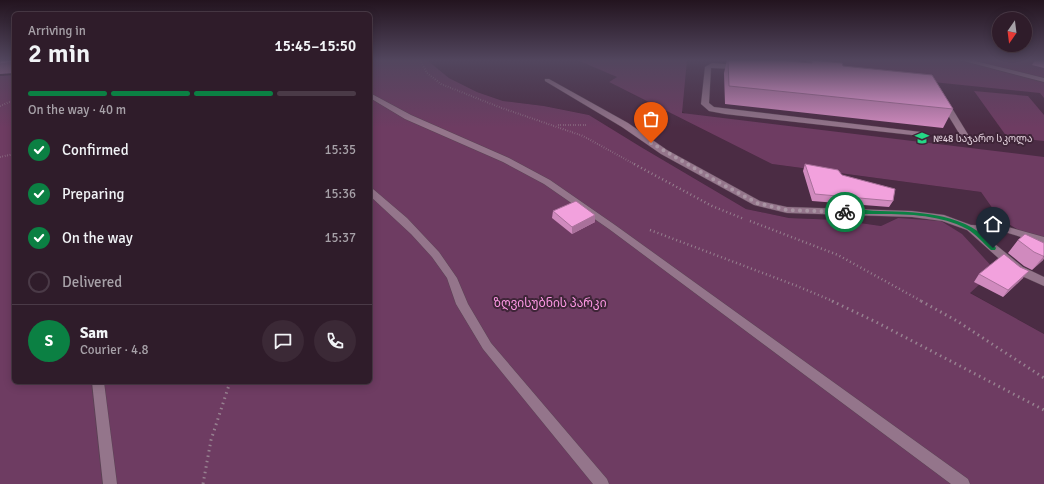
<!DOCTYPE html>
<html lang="en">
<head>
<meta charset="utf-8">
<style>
	:root { --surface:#2f1c2a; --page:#3b2936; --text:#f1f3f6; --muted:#a7a1a8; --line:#4a3a47; --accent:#0b8043 }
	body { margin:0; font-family:Signika,"Noto Sans Georgian",sans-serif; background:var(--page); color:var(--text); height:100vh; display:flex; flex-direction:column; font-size:15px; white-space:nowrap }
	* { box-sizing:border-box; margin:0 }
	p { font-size:13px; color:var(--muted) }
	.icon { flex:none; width:22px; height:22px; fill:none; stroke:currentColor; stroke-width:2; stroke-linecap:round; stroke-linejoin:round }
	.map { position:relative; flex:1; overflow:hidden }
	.details { position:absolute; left:12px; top:12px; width:360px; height:372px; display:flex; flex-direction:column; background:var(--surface); border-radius:6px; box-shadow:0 2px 10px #0003,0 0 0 1px var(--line) }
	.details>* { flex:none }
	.needle { width:26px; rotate:194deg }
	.buttons { position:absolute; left:992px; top:12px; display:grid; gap:8px }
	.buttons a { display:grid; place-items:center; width:40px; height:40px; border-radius:50%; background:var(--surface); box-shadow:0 2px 10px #0003,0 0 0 1px var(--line); font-size:20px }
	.pin { position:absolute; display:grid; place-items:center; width:34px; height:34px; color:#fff; margin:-41px -17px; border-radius:50% 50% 50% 0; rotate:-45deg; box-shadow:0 0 4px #0007 }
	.pin .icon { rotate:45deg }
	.courier { position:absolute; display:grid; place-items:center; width:40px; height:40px; margin:-20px; border:3px solid #0b8043; border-radius:50%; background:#fff; color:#222; box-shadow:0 1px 5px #0007 }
	.head em { font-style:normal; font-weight:600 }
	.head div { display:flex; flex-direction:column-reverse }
	.head { display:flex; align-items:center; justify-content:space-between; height:68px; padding:0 16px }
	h1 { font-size:26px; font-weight:600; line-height:30px }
	.bar { display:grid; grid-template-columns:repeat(4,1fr); gap:6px 4px; align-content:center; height:48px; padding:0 16px }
	.bar i { height:5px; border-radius:3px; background:var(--line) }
	.bar .active { background:var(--accent) }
	.bar p { grid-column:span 4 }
	.line { display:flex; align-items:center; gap:10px; padding:0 16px; border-top:1px solid var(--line) }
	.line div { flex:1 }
	.round { display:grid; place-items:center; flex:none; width:42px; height:42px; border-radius:21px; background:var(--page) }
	ol { padding:0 16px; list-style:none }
	li { display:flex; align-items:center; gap:12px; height:44px }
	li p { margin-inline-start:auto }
	li .icon { padding:4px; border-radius:50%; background:var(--accent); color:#fff; stroke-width:4 }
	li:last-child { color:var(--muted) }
	li i { width:22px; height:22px; border:2px solid var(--line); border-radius:50% }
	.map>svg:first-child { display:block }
	.built { fill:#4b2c44 }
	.green { fill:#6e3c62 }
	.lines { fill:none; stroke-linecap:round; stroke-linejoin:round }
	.minor-casing { stroke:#5a4454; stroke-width:1 }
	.path-far2 { stroke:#978190; stroke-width:2; stroke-dasharray:0.5 2; stroke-linecap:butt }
	.path-far1 { stroke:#978190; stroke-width:2.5; stroke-dasharray:1 3; stroke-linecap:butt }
	.path { stroke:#978190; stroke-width:3; stroke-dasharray:1.5 4; stroke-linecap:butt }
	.minor { fill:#94758b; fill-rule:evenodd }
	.wall { fill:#d08abe }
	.shaded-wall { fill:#a9719b }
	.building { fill:#f2a1dd; stroke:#a9719b }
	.route { fill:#0b8043 }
	.done { stroke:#a994a3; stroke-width:4; stroke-dasharray:0 7.2 }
	.labels { text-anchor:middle; stroke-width:4; stroke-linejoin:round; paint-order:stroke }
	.far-poi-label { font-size:10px; fill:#e2d0dc; stroke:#3f2538; text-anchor:start }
	.park-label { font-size:12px; fill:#fd98e4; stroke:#3f2538 }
</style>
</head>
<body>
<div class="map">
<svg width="1044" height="484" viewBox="0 0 1044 484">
	<rect width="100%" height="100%" fill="#3f2538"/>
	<!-- built -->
	<path class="built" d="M427,60h150l41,17 -9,5 163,82 209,28 19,27 44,26v89l-75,-42 -71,-74 -17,8 -42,-6 -50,-2 -43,-9 -105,-62 -52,-32 -45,-9 -41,-5 -26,-9 -28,-14z
		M677,60h100l267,26v129l-96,-60 -248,-29 -29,-24z"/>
	<!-- green -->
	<path class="green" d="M370,60h57l22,18 28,14 26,9 41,5 45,9 52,32 105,62 43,9 50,2 42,6 17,-8 43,3 21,13 33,36 -25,23 74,41v150h-1044v-408l14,-1v307h356z
		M577,60h110l-5,53 362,44v88l-44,-26 -19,-27 -209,-28 -163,-82 8,-5z
		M718,60h326v38l-4,-5z
		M974,91l54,5 16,19v26l-37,-4z"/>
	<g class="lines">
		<defs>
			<path id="minor" d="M806,60h6l-2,14 -3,2 -3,-2z
				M960,60h11l73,18v4z
				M712,63l26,2 3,2 -3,2 -27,-1 -2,35 5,4 207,25 4,2 -4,2 -196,-22 -16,-3 -8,-7 4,-37z
				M545,79h4l79,44 39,27 93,51 27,6 125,4 32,4 27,10 37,2 36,10v7l-36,-11 -29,-2 44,36 21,10v9l-29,-13 -48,-43 -25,-9 -30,-4 -125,-4 -33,-8 -93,-51 -39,-27 -77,-46z
				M370,93l41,22 98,43 41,22 65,45 353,254 2,5h-19l-342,-255 -65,-45 -41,-22 -98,-43 -35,-21z
				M941,100h6l25,41 -1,2h-6l-25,-41z
				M370,188l3,1 34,29 32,34 18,26 11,26 23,39 116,136 2,5h-16l-110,-135 -27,-45 -9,-26 -15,-21 -21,-23 -41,-38z
				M92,382h12l13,102h-14z"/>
		</defs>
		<!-- minor casing -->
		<use href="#minor" class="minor-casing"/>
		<!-- path-far2 -->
		<path class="path-far2" d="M420,60l7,13 14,11 58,23 84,29 53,29
			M0,106l14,-6
			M558,125h29
			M0,157l14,-3"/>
		<!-- path-far1 -->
		<path class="path-far1" d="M634,164l78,42 32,13
			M750,221l88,34 85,47
			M650,230l147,56 38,16"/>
		<!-- path -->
		<path class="path" d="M832,301l44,21 168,88
			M921,301l36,20 87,57
			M203,484l8,-44 19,-58"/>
		<!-- minor -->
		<use href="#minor" class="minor"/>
	</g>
	<!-- wall -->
	<path class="wall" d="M727,60l83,3 1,-3 32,6 110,43 -10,19 -218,-24 -1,-31z
		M1035,60h9v8l-12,-3z
		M805,164l37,11 51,26 -4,6 -77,-6 -9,-30z
		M553,211l42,4v7l-23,12 -20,-16z
		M1018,240l26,3 -1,17 -11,10 -8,-4 -16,-13z
		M1020,267l3,11 -20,19 -29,-15 5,-8z"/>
	<!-- shaded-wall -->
	<path class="shaded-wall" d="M14,62v11l-14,1v-10z
		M595,215v7l-23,12v-7z
		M1044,256v3l-1,1 -11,10z
		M1029,271l-6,7 -20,19 5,-7z"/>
	<!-- building -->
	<path class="building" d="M0,60h14v2l-14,2z
		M728,60h50l34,3 -1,-3 31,3 1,3 89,9 21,34 -224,-23z
		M805,164l33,6 4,5 53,14 -2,12 -78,-7z
		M576,201l19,14 -23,12 -19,-16z
		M1025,234l19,9v13h-1l-9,-4 -16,-12z
		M1004,254l16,13 9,4 -21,19 -29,-16z"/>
	<!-- sky -->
	<linearGradient id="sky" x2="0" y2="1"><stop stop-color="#23141f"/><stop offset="0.47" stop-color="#52465e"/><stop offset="1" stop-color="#52465e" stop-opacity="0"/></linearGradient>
	<rect width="1044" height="128" fill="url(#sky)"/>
	<!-- route -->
	<path class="route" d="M843,210c12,-2 25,1 37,1 42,1 88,2 116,37l-1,2h-4c-8,-7 -15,-16 -24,-21 -36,-19 -82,-14 -122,-15l-3,-2z"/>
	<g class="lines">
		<!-- done -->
		<path class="done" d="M651,143l67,39 39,21 30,7 58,2"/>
	</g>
	<!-- icons -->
	<defs>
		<symbol id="school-bare" viewBox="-9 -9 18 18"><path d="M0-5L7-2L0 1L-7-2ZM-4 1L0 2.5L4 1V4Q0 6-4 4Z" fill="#24d886" stroke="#3f2538" stroke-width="2.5" paint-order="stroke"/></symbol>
	</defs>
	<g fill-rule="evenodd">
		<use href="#school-bare" x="912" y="128" width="20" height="20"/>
	</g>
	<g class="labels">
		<!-- far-poi labels -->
		<g class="far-poi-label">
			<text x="933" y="142">№48 საჯარო სკოლა</text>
		</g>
		<!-- park labels -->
		<g class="park-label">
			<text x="550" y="307">ზღვისუბნის პარკი</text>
		</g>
	</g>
</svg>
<div class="buttons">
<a><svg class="needle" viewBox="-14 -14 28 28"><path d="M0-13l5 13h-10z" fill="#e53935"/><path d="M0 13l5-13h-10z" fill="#a7a1a8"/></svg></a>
</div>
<div class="pin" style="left:651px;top:143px;background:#ea580c"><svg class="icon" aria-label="bag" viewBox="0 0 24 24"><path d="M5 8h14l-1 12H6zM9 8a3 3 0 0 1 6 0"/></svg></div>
<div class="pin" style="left:993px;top:248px;background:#1f2937"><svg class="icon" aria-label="home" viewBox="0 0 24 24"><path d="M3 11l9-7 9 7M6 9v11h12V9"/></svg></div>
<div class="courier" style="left:845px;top:212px"><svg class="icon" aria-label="bike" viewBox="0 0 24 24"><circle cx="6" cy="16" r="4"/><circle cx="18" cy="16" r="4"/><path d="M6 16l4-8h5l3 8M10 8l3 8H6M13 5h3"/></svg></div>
<section class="details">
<div class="head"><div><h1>2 min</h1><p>Arriving in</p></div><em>15:45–15:50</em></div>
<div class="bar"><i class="active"></i><i class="active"></i><i class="active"></i><i></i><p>On the way · 40 m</p></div>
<ol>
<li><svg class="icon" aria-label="check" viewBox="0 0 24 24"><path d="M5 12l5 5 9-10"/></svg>Confirmed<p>15:35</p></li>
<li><svg class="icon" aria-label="check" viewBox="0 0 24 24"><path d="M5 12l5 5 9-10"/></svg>Preparing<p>15:36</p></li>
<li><svg class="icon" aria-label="check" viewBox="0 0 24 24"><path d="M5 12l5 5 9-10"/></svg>On the way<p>15:37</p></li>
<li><i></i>Delivered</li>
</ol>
<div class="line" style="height:72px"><b class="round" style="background:var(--accent);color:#fff">S</b><div><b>Sam</b><p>Courier · 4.8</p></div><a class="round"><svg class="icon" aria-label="chat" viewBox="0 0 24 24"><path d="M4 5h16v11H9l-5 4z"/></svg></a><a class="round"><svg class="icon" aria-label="phone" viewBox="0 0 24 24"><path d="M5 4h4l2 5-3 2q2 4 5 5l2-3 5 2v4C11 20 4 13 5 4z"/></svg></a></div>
</section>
</div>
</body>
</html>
